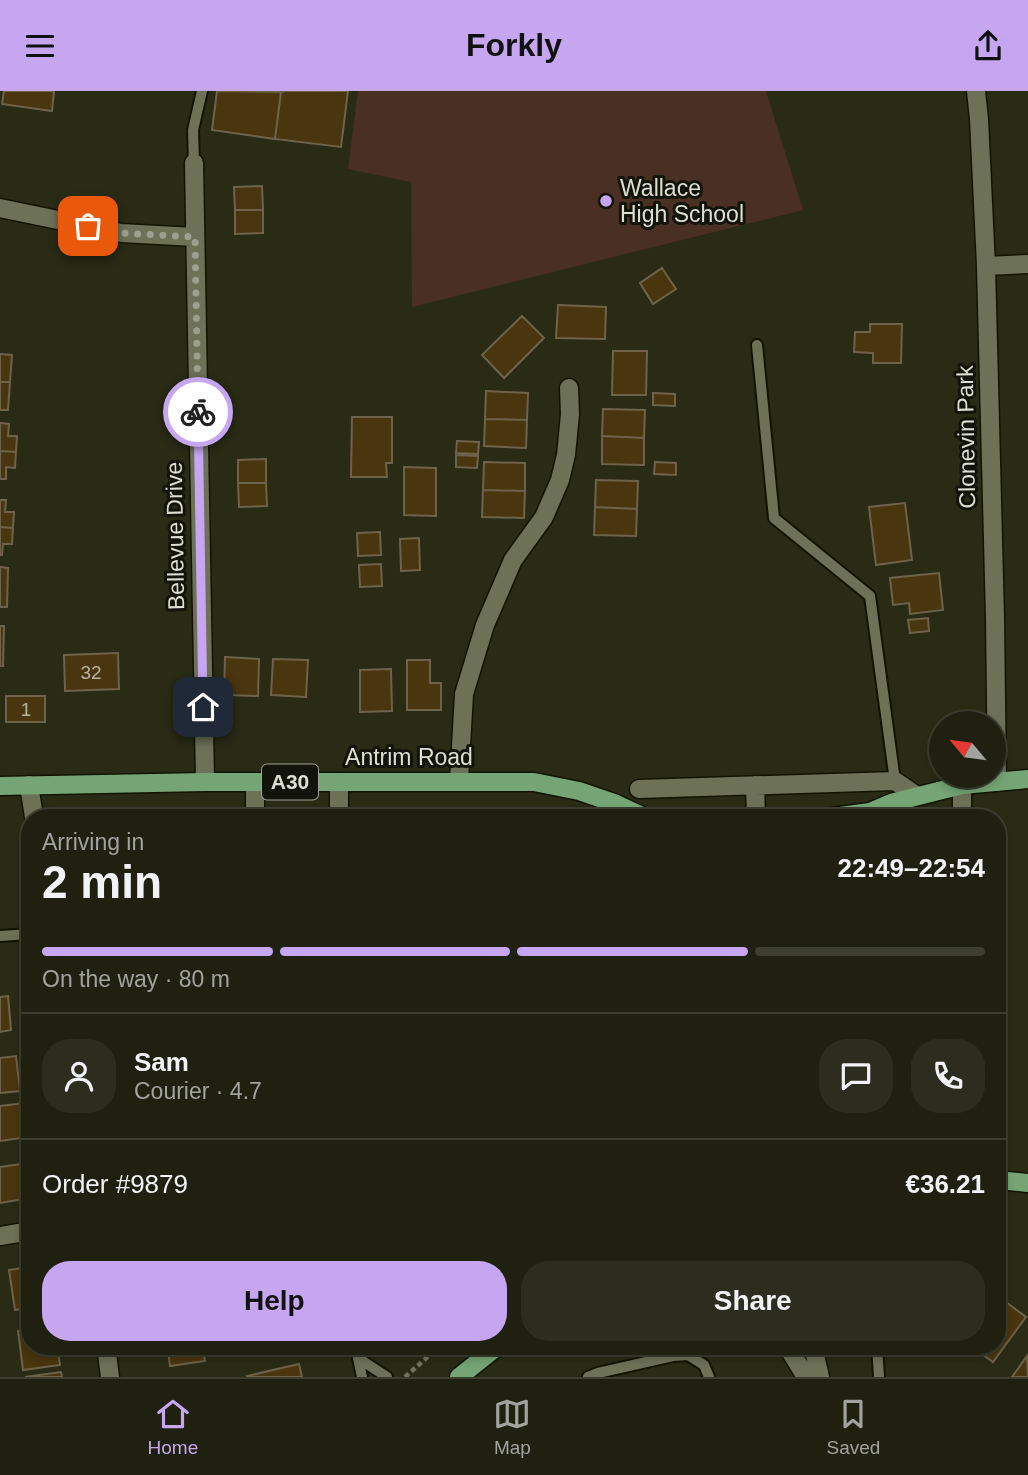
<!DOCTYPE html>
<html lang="en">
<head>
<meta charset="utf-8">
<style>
	:root { --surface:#1f2010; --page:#2c2d1e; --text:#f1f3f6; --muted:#a1a39f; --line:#3c3e30; --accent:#c6a6f0 }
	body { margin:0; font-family:Arial,sans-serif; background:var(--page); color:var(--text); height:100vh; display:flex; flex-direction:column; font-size:26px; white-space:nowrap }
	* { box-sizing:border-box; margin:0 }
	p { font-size:23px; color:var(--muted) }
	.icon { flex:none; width:38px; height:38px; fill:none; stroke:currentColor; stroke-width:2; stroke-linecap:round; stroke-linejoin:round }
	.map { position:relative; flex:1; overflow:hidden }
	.sheet { position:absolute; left:21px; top:718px; width:985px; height:546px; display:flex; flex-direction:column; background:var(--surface); border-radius:28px; box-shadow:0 4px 10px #0003,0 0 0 2px var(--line) }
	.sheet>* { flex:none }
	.needle { width:46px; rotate:299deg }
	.buttons { position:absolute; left:929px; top:620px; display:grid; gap:14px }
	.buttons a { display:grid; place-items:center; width:77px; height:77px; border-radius:50%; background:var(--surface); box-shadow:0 4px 10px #0003,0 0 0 2px var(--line); font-size:35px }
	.pin { position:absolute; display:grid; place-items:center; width:60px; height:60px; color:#fff; margin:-30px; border-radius:14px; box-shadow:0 4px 10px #0006 }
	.courier { position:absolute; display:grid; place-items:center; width:70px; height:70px; margin:-35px; border:5px solid #c6a6f0; border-radius:50%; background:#fff; color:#222; box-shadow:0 2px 9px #0007 }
	.summary em { font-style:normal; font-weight:700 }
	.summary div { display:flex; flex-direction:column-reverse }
	.summary { display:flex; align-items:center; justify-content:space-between; height:119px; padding:0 21px }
	h1 { font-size:46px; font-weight:700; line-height:52px }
	.bar { display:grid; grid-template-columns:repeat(4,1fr); gap:10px 7px; align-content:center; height:84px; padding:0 21px }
	.bar i { height:9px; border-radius:5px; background:var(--line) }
	.bar .on { background:var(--accent) }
	.bar p { grid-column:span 4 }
	.line { display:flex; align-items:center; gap:18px; padding:0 21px; border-top:2px solid var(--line) }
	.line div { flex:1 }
	.round { display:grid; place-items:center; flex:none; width:74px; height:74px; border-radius:28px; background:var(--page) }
	.cta { display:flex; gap:14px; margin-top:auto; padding:14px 21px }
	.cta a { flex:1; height:80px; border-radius:28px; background:var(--accent); color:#111; font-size:28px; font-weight:700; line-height:80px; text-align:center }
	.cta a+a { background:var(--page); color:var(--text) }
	header { display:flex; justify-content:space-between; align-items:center; height:91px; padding:0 21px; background:var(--accent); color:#111; font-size:32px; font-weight:700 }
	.menu { display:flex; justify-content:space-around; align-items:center; height:98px; border-top:2px solid var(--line); background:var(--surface); font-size:19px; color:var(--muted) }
	.menu a { display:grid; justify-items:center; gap:4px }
	.menu .on { color:var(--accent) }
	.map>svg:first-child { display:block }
	.green { fill:#4a2f23 }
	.building { fill:#49350e; stroke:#6f624b; stroke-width:2 }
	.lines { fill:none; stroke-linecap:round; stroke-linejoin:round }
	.lane-casing { stroke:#121401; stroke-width:14 }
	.street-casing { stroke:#121401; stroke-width:21 }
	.primary-casing { stroke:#121401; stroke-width:21 }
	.path { stroke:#727462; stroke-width:4.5; stroke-dasharray:5 3.5; stroke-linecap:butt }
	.lane { stroke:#6d7158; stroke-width:10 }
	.street { stroke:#6d7158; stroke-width:18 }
	.primary { stroke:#75a574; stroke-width:18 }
	.done { stroke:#9ea08f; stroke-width:7; stroke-dasharray:0 12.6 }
	.route { stroke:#c6a6f0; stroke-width:9 }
	.poi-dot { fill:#c6a6f0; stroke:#121309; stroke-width:2.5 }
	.labels { text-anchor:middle; stroke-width:6; stroke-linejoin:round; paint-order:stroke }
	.number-label { font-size:19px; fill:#b8b4a0 }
	.shield { fill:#121309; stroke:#a0a295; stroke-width:2 }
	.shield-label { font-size:21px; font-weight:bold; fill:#dddfd1 }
	.poi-label { font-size:23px; fill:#dddfd1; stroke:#121309; text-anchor:start }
	.street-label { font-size:23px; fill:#dddfd1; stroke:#121309 }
</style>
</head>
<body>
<header><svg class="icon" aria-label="menu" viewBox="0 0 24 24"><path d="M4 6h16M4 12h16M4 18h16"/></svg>Forkly<svg class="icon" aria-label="share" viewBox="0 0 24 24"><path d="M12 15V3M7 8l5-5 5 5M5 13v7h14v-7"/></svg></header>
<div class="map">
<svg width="1028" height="1286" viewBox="0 0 1028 1286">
	<rect width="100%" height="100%" fill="#292b15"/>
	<!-- green -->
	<path class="green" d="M358,0h408l37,119 -391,97 -1,-125 -63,-13z"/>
	<!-- building -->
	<path class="building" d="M4,0h50l-2,20 -50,-7z
		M217,0l64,1 -6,47 -63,-9z
		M286,0h62l-7,56 -66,-8 6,-47z
		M262,95l1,24h-28l-1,-23z
		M235,119h28v23l-28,1z
		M662,177l14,21 -23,15 -13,-21z
		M558,214l48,2 -1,32 -49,-1z
		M522,225l22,22 -40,40 -22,-23z
		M870,233h32l-1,39h-28v-10l-19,-1 1,-20h15z
		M613,260h34l-1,44h-34z
		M0,263l12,1 -2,27h-10z
		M0,291h10l-2,28h-8z
		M486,300l42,2 -1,27 -42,-1z
		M653,302l22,1v12l-22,-1z
		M603,318l42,1 -1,28 -42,-2z
		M352,326h40v46h-6l1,14h-36z
		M485,328l42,1 -1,28 -42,-2z
		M0,332l9,1 -1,12h9l-1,16 -16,-1z
		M602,345l42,2v27l-42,-1z
		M457,350l22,1 -1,12 -22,-1z
		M0,360l16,1 -1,16 -9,-1v12h-6z
		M456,364l22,1 -1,12 -21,-1z
		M266,368v24h-28v-23z
		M484,371l41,1v28l-42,-1z
		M655,371l21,1v12l-22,-1z
		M404,376l32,1v48l-32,-1z
		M596,389l42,1 -1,28 -42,-2z
		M238,392h28l1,23 -28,1z
		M483,399l42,1 -1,27 -42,-1z
		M0,409h6l-1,12h9l-1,16 -13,-1z
		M905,412l7,57 -36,5 -7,-58z
		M595,416l42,2 -1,27 -42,-1z
		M0,436l13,1 -1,16h-9l-1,11h-2z
		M380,441l1,23 -23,1 -1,-23z
		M419,447l1,32 -19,1 -1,-32z
		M381,473l1,22 -22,1 -1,-22z
		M0,476l8,1 -1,39h-7z
		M939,482l4,37 -33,4 -1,-11 -16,2 -3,-27z
		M928,527l1,13 -19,2 -2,-13z
		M0,535h4l-1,40h-3z
		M118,562l1,36 -54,2 -1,-36z
		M225,566l34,2 -1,37 -34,-1z
		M273,568l35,1 -2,37 -35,-2z
		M407,569h23v23h11v27h-34z
		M391,578l1,42 -32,1v-42z
		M6,605h39v26h-39z
		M8,905l3,34 -11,2v-35z
		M16,965l4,35 -20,2v-35z
		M24,1012l4,34 -28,4v-35z
		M29,1072l1,35 -30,5v-36z
		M30,1176v41l-15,2 -6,-40z
		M998,1205l28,21 -33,45 -22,-16h27z
		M30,1238v17h27l3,19 -37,5 -5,-39z
		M162,1255h41l2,15 -35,5 -2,-16 -6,1z
		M1027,1265l1,21h-16z
		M299,1273l3,13h-54l-1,-1z
		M61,1281l1,5h-37z"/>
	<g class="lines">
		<defs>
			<path id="lane" d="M194,72l-1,-33 9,-39
				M757,254l17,173 96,78 25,185
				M0,845l30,-2
				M358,1255v12l4,19
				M877,1255l2,31
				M358,1267l29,19
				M588,1286l10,-4 75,-17 15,-1 16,10 5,12"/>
			<path id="street" d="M976,0l3,28 7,147 9,352 2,164
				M194,72l11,619
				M0,117l121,25 74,4
				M986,175l42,-2
				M459,690l5,-87 21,-69 28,-65 31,-43 16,-37 6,-25 4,-41 -1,-26
				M29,694l5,32
				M755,694l1,32
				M639,698l256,-8 22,15
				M255,726v-35
				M339,726v-35
				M962,726v-32
				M0,1145l30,-5
				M106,1255l4,31
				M787,1255l19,31
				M813,1255l7,31"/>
			<path id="primary" d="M0,695l205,-4h329l45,9 35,12 30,14
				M833,726l37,-5 21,-9 71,-18 66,-6
				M998,1089l30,3
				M459,1286l39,-31"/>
		</defs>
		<!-- lane casing -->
		<use href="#lane" class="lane-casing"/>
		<!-- street casing -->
		<use href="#street" class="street-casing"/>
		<!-- primary casing -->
		<use href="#primary" class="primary-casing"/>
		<!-- path -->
		<path class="path" d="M405,1286l35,-31"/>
		<!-- lane -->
		<use href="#lane" class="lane"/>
		<!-- street -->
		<use href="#street" class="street"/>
		<!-- primary -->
		<use href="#primary" class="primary"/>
	</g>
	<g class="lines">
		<!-- done -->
		<path class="done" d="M88,135l33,7 74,4 3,175"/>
		<!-- route -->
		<path class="route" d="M198,321l5,295"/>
	</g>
	<!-- markers -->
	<circle class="poi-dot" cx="606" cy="110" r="7"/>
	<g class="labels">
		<!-- number labels -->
		<g class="number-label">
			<text x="91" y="588">32</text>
			<text x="26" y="625">1</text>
		</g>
		<!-- shield labels -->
		<rect class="shield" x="262" y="673.5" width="56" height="35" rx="5"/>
		<g class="shield-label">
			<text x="290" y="698">A30</text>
		</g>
		<!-- poi labels -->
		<g class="poi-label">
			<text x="620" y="105">Wallace<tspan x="620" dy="26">High School</tspan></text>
		</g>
		<!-- street labels -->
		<g class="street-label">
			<text transform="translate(966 346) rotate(-91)" y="8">Clonevin Park</text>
			<text transform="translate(175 445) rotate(-91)" y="8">Bellevue Drive</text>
			<text x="409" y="674">Antrim Road</text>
		</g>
	</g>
</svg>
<div class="buttons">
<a><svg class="needle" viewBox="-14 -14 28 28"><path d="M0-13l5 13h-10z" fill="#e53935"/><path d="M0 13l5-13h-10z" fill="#a1a39f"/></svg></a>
</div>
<div class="pin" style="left:88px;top:135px;background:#ea580c"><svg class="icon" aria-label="bag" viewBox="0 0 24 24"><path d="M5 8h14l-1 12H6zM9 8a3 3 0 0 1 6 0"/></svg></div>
<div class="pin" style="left:203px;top:616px;background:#1f2937"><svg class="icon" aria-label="home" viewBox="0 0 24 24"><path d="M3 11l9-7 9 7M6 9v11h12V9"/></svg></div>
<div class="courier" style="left:198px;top:321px"><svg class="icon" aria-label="bike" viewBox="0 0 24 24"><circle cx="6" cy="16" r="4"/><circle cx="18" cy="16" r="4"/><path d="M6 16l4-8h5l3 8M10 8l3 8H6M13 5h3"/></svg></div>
<section class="sheet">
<div class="summary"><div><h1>2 min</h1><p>Arriving in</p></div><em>22:49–22:54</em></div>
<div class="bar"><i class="on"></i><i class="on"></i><i class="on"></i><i></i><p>On the way · 80 m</p></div>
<div class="line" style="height:126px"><a class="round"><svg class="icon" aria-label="person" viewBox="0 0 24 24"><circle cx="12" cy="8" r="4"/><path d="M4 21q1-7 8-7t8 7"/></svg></a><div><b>Sam</b><p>Courier · 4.7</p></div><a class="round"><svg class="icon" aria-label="chat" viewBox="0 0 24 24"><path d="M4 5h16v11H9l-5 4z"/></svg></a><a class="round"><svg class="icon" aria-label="phone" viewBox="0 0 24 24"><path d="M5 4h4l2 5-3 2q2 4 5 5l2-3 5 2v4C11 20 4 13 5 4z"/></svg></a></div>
<div class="line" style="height:91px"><div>Order #9879</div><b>€36.21</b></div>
<div class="cta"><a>Help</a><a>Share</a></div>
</section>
</div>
<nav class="menu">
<a class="on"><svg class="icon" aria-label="home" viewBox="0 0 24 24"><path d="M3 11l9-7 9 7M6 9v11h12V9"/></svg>Home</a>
<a><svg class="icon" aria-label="map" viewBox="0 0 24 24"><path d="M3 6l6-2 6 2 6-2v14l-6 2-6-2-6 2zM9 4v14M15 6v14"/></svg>Map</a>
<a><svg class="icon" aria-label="saved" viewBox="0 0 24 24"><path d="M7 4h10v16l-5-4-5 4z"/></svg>Saved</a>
</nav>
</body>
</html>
